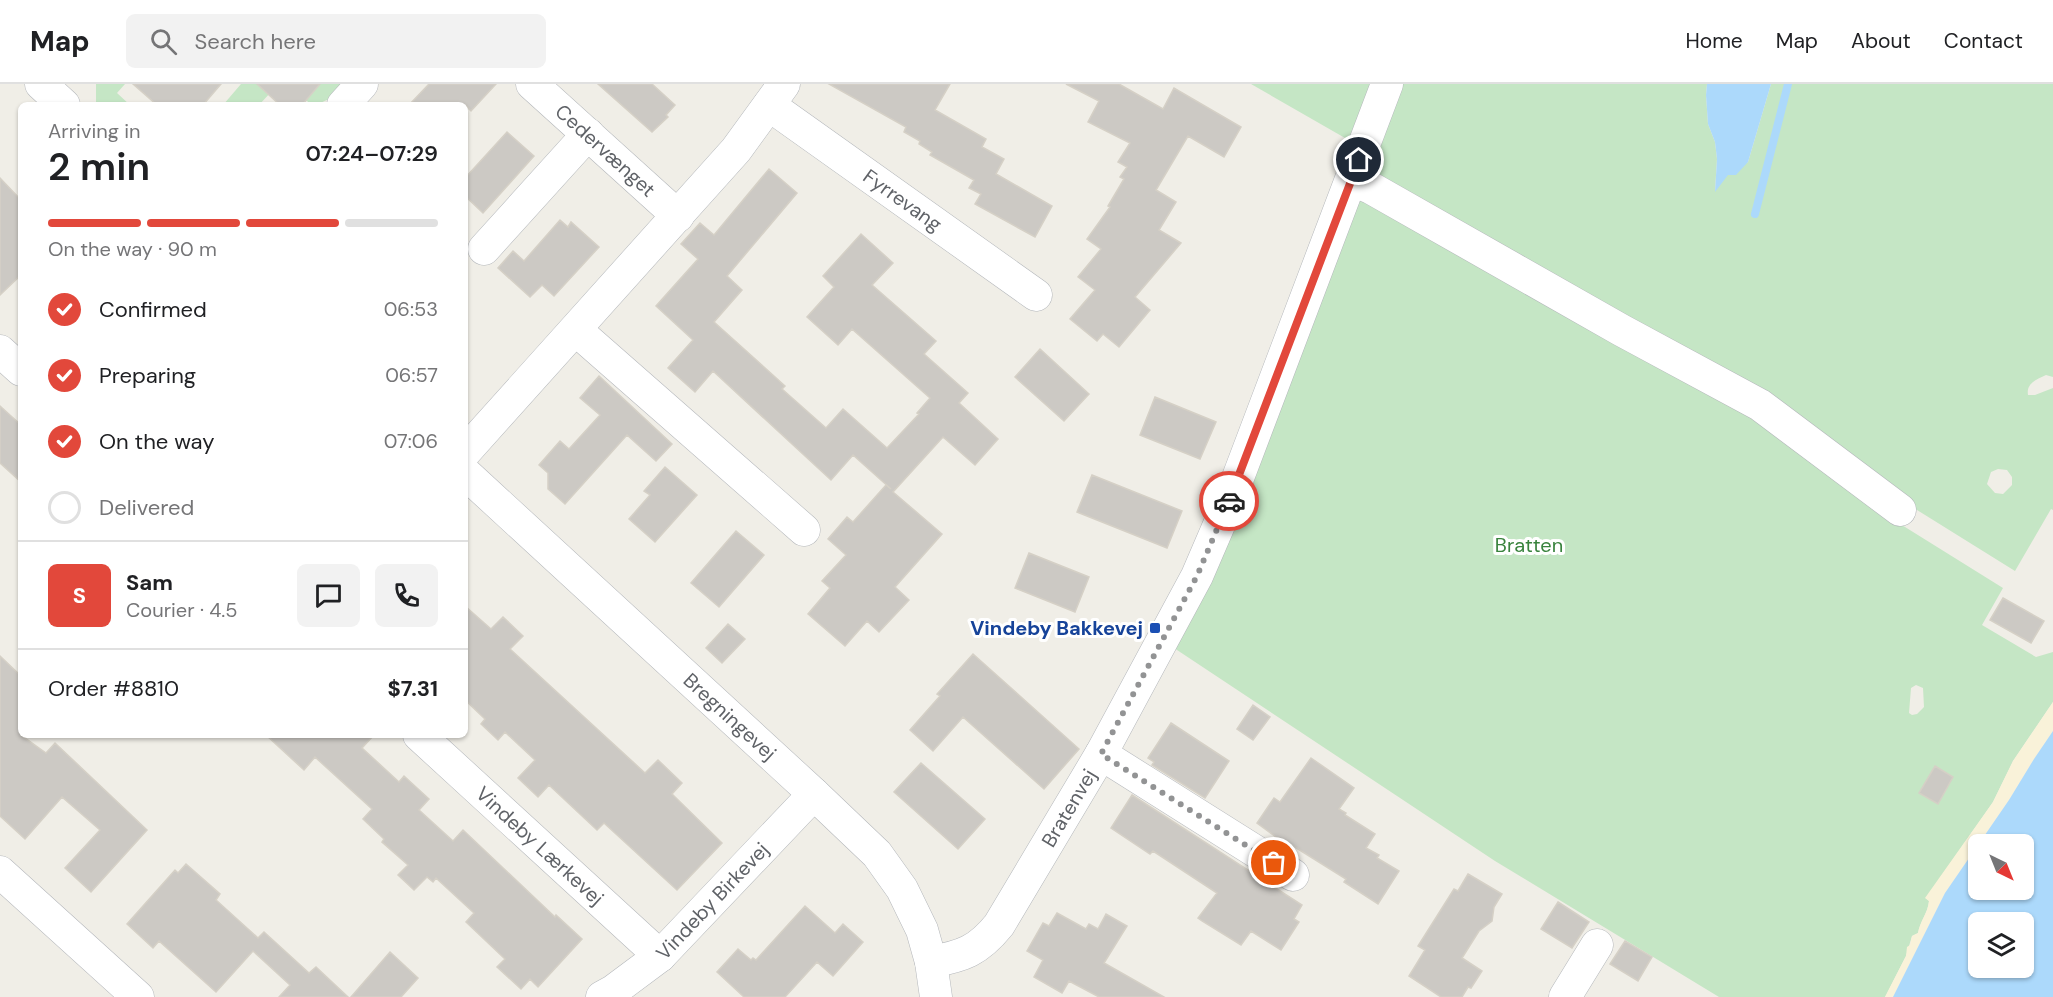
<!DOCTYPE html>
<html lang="en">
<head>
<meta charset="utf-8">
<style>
	:root { --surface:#fff; --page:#f2f2f2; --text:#202124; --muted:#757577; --line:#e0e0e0; --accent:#e2483b }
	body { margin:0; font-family:"DM Sans",sans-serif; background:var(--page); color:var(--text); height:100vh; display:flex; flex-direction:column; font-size:22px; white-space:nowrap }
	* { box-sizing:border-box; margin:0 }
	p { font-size:20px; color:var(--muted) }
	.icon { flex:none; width:33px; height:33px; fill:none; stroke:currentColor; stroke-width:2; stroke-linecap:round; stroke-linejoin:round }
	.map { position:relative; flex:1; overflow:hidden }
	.sheet { position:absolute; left:18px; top:18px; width:450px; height:636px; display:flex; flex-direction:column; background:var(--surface); border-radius:9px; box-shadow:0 2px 4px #0004 }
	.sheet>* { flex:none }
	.needle { width:39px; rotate:137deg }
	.fabs { position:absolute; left:1968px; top:750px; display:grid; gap:12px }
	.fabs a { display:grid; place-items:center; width:66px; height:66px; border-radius:9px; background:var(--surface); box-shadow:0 2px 4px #0004; font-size:30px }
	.pin { position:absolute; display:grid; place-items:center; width:51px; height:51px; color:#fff; margin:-26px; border:3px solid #fff; border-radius:50%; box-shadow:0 2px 6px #0007 }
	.courier { position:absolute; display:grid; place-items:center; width:60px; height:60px; margin:-30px; border:4px solid #e2483b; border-radius:50%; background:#fff; color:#222; box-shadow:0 2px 8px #0007 }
	.head em { font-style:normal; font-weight:600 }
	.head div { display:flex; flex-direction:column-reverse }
	.head { display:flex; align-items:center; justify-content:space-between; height:102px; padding:0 30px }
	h1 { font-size:39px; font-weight:600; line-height:45px }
	.bar { display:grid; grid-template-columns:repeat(4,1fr); gap:9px 6px; align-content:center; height:72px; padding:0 30px }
	.bar i { height:8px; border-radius:4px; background:var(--line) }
	.bar .on { background:var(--accent) }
	.bar p { grid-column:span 4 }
	.line { display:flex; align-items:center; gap:15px; padding:0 30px; border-top:2px solid var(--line) }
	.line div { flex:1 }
	.round { display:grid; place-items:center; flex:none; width:63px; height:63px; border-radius:9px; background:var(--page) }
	ol { padding:0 30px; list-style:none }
	li { display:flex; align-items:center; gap:18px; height:66px }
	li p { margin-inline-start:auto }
	li .icon { padding:6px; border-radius:50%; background:var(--accent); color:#fff; stroke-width:4 }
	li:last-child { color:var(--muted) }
	li i { width:33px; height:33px; border:3px solid var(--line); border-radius:50% }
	header { display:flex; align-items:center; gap:36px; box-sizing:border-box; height:84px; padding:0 30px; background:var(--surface); border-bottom:2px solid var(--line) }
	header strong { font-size:28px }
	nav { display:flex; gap:33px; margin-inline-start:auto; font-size:21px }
	.search { width:420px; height:54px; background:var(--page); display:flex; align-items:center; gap:15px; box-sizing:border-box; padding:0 21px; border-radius:9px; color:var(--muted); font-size:22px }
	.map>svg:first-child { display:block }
	.green { fill:#c5e6c5; fill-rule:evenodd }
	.sand { fill:#f9f2d9 }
	.water { fill:#acd9fb; fill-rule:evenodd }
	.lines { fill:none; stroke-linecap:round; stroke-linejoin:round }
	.stream { stroke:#acd9fb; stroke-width:8 }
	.building { fill:#ccc9c4; stroke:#d5d0c6; stroke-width:1.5 }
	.minor-casing { stroke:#b4b7bb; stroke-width:33 }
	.minor { stroke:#fff; stroke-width:32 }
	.done { stroke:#929394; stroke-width:6; stroke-dasharray:0 10.8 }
	.route { stroke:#e2483b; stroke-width:8 }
	.transit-dot { fill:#1a4fb4; stroke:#fff; stroke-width:2 }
	.labels { text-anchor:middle; stroke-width:6; stroke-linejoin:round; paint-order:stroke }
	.street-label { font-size:20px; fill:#5f6267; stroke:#fff }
	.park-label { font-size:20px; fill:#39833d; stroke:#fff }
	.transit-label { font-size:20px; font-weight:bold; fill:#164399; stroke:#fff; text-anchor:end }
</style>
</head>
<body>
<header>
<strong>Map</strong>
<div class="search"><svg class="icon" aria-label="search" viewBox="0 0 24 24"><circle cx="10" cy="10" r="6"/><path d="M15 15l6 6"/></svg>Search here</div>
<nav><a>Home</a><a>Map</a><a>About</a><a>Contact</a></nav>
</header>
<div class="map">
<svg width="2053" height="913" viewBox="0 0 2053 913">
	<rect width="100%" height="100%" fill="#f0eee7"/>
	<!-- green -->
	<path class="green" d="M96,0h29l-8,9 13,12h-34z
		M241,0h103l-13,14 -15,7h-4l-15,-12 -26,-1 -12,13h-36z
		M1251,0h124l-23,58z
		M1399,0h308l-1,11 2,29 7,18 2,17 -2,32 13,-17 20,-12 23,-78h282v293l-7,-2c-9,4 -20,8 -18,20h7l18,-7v122l-2,-1 -36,62 -106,-66 -12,17 106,66 -21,37 54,32 17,-5v50l-40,59 -20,41 -67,96 3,3c-1,12 -9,20 -11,32l-6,3 -6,20 -21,41h-166l-224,-136 -321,-213zM1998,385l9,1 5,7v8l-9,9 -8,-1 -8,-9 4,-12zM1916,601l7,3 1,19 -7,7 -5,1 -3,-2 2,-25zM1935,683l18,10 -15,27 -18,-11z"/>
	<!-- sand -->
	<path class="sand" d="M2053,618v29l-19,28 -25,41 -64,93 -52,104h-8l21,-41 1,-9 3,-2 2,-9 6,-3c2,-12 10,-20 11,-32l-4,-3 68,-96 20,-41z"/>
	<!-- water -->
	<path class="water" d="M1707,0h64l-23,78 -12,13h-8l-13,17 2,-33 -2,-17 -7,-18 -2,-29z
		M2053,647v266h-160l52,-104 64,-93 25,-41zM1978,760h46v46h-46zM1978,838h46v46h-46z"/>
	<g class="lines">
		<!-- stream -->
		<path class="stream" d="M1755,130l33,-130"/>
	</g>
	<!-- building -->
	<path class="building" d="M133,0h88l-18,21h-46z
		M257,0h63l-18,21h-22z
		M429,0h67l-25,27 -6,-6h-56z
		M598,0h54l23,21 -9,10 2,2 -16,15z
		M829,0h121l-15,26 51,29 -4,8 22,12 -8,15 56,32 -17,31 -60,-33 6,-10 -12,-6 5,-8 -44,-25 2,-3 -13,-8 1,-3 -16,-9 2,-5z
		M1066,0h53l44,25 11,-21 67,39 -17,30 -36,-21 -32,54 20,12 -17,28 22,13 -46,54 15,13 -31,37 -16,-13 -6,7 -27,-22 25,-29 -17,-13 23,-28 -14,-10 23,-32 -2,-1 16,-27 -4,-2 7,-10 -9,-5 12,-19 -42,-21 11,-21z
		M507,48l27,24 -51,57 -18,-17v-18z
		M769,85l28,24 -70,83 15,14 -28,32 71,64 -3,3 44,39 17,-19 44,39 32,-34 -2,-1 13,-15 -78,-69 -14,16 -31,-28 27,-30 -11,-11 38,-42 32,29 -21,22 64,56 -12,13 44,39 -9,10 39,36 -23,26 -32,-28 -50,55 49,42 -47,53 14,13 -30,32 -12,-11 -22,25 -37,-32 22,-26 -8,-7 24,-26 -18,-16 19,-22 6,5 33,-37 5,4 -38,-34 -22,25 -118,-109 -18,21 -27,-24 25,-28 -37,-34 42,-47 -17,-15 19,-21 14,12z
		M0,94l21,22v75l-21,20z
		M560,136l8,7 3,-5 28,25 -45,49 -12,-11 -12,12 -32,-29 15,-17 11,10z
		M1040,265l49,45 -25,27 -49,-44z
		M599,292l73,68 -16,17 -29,-26 -62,69 -17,-15v-16l-9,-8 21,-24 9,8 31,-34 -20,-17z
		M1155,313l61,25 -16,37 -60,-24z
		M0,322l21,19v57l-21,-19z
		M665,383l32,28 -42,47 -26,-23 21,-24 -6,-4z
		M1092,391l90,36 -15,37 -90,-36z
		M736,447l28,24 -45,52 -28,-24z
		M1029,469l60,24 -14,35 -60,-24z
		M2003,514l41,23 -13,22 -41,-23z
		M465,522l26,23 12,-12 20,19 -13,13 135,124 13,-13 24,23 -10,11 50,49 -45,47 -73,-67 -7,7 -48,-45 -11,12 -20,-19 17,-18 -30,-28 -7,8 -17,-16 4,-5 -20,-19z
		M728,540l17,15 -23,24 -16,-15z
		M973,570l106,95 -35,40 -81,-72 -30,34 -23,-21 30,-34 -3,-2z
		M0,572l21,20v59l25,18 9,-10 92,87 -56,62 -26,-24 35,-38 -38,-33 -37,42 -25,-23z
		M1253,621l17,12 -17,23 -16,-11z
		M1171,639l58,38 -24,37 -53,-33 2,-3 -6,-4z
		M266,651h108l-12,13 37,34 5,-6 25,23 -10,11 34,31 10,-11 92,87 1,-2 26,24 -44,48 -8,-8 -9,10 -24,-22 8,-8 -39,-37 8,-9 -38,-35 -3,4 -6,-5 -13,13 -16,-15 10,-10 -26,-23 2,-3 -21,-20 9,-10 -57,-52 -11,13z
		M1311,674l43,30 -15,21 7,4 -1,2 30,19 -9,14 13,7 -2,3 22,13 -21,33 -34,-22 2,-3 -56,-35 -2,2 -31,-23 17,-25 6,4z
		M921,679l64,56 -27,30 -64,-57z
		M1935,682l18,11 -15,27 -19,-11z
		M1132,711l170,110 -8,14 5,3 -18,28 -30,-19 -10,14 -39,-24 -4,-3 19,-25 -64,-42 -3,3 -39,-26z
		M186,780l34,30 -4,6 42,38 6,-6 45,41 7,-6 32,30h-69l11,-12 -37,-34 -37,41 -57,-51 -6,7 -26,-24 48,-54 3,3z
		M1468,790l34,20 -8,13 -2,14 -13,10 -17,27 20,13 -11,17 -3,-1 -6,10h-21l-32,-21 16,-26 -7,-4 36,-57 4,2z
		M1558,818l31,20 -17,26 -31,-19z
		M805,822l30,27 8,-9 20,18 -30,34 -16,-14 -32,35h-41l-27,-25 21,-23 13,11 2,-2 3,2z
		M1057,829l29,16 3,-5 9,5 8,-15 21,12 -23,37 60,34h-65l-30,-16 -7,12 -28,-16 9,-17 -16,-9 16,-28 6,3z
		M1625,857l27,16 -14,24 -28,-17z
		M390,868l28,26 -17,19h-50z"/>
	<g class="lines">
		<defs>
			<g id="minor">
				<path d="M41,0l23,21"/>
				<path id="s1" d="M532,0l146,132"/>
				<path d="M343,21l19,-21"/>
				<path id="s2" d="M769,21l267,190"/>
				<path d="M1352,96l19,8 250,142 139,75 140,105"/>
				<path d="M484,165l104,-115"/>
				<path d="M576,246l228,200"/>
				<path d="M0,267l21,19"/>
				<path d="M465,368l271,-302 48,-66"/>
				<path id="s3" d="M465,389l349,321 63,60 25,35 20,41 9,32 5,35"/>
				<path id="s4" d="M419,651l241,221"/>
				<path d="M1101,670l192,121"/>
				<path d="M0,788l138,125"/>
				<path id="s5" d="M931,878c32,-6 47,-11 68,-37l102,-171 96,-178 31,-72 159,-420"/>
				<path id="s6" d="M602,913l11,-6 47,-35 154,-162"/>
				<path d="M1565,913l32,-52"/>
			</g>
		</defs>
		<!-- minor casing -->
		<use href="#minor" class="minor-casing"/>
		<!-- minor -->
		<use href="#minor" class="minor"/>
	</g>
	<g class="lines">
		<!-- done -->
		<path class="done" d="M1229,417l-32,75 -96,178 173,109"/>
		<!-- route -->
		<path class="route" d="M1229,417l130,-341"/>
	</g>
	<!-- markers -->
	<rect class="transit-dot" x="1149" y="538" width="12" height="12" rx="3"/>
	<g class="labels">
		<!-- street labels -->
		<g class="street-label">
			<text dy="7" stroke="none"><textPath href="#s1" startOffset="99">Cedervænget</textPath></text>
			<text dy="7" stroke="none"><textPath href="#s2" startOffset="164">Fyrrevang</textPath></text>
			<text dy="7" stroke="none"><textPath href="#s3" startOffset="360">Bregningevej</textPath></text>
			<text dy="7" stroke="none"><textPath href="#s5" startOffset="216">Bratenvej</textPath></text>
			<text dy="7" stroke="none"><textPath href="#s4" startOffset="164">Vindeby Lærkevej</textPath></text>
			<text dy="7" stroke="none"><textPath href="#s6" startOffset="147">Vindeby Birkevej</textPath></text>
		</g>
		<!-- park labels -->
		<g class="park-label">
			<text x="1529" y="468">Bratten</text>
		</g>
		<!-- transit labels -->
		<g class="transit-label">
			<text x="1143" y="551">Vindeby Bakkevej</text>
		</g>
	</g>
</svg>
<div class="fabs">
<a><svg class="needle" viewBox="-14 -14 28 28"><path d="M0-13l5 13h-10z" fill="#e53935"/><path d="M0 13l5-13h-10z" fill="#757577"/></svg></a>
<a><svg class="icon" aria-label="layers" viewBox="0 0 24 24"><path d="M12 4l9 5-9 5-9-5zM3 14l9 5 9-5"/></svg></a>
</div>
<div class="pin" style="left:1274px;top:779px;background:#ea580c"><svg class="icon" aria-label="bag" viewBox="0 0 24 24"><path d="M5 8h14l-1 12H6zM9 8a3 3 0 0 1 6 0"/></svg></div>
<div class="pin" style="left:1359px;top:76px;background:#1f2937"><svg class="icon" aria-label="home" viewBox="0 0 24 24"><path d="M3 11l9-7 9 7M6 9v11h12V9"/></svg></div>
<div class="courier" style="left:1229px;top:417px"><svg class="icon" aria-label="car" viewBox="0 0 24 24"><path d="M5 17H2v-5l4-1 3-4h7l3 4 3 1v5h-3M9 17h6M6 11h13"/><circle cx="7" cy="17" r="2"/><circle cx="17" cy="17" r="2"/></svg></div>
<section class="sheet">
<div class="head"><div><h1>2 min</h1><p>Arriving in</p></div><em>07:24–07:29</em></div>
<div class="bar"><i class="on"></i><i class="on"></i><i class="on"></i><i></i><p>On the way · 90 m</p></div>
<ol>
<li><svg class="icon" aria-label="check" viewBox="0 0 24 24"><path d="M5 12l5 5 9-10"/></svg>Confirmed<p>06:53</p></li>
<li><svg class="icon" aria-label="check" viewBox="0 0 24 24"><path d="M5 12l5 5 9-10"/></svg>Preparing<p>06:57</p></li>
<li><svg class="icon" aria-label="check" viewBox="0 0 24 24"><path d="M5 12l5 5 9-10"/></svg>On the way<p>07:06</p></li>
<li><i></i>Delivered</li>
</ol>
<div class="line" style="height:108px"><b class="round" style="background:var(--accent);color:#fff">S</b><div><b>Sam</b><p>Courier · 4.5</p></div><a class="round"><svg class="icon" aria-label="chat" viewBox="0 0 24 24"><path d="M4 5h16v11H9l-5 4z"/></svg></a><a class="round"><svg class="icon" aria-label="phone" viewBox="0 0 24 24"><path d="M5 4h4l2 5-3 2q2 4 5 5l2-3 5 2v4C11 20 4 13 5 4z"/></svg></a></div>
<div class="line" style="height:78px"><div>Order #8810</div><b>$7.31</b></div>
</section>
</div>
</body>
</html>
